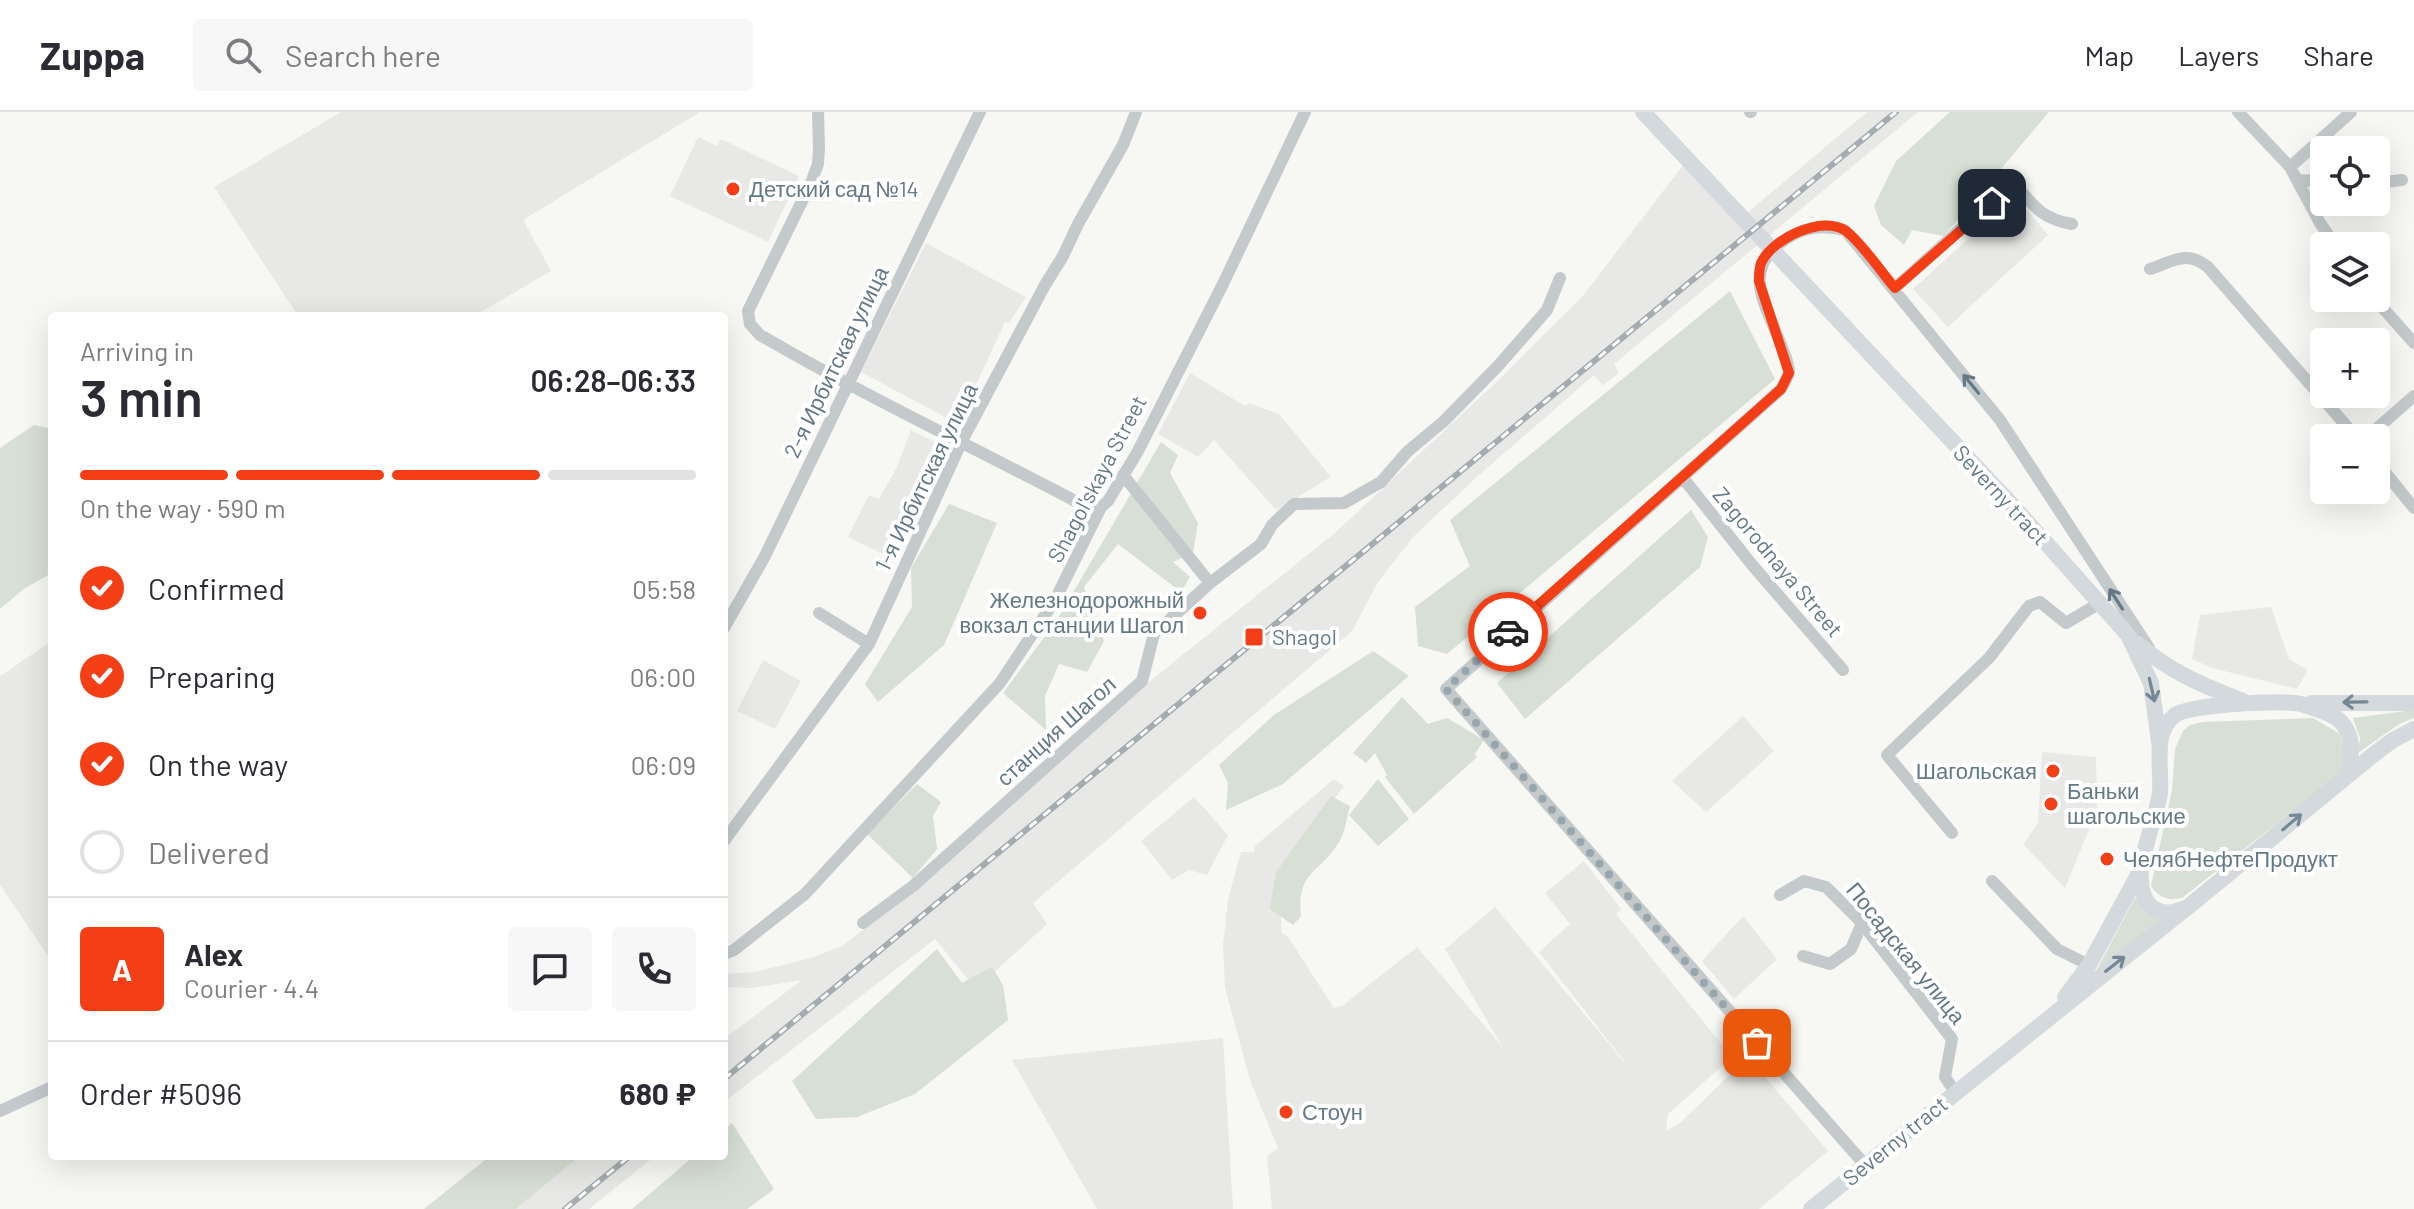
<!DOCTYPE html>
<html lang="en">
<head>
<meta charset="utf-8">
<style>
	:root { --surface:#fff; --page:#f7f7f7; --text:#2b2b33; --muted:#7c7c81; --line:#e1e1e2; --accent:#f43e16 }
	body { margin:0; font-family:Barlow,sans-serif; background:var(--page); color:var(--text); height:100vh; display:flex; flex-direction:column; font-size:30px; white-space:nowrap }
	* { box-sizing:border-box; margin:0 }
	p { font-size:26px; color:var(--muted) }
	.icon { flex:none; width:44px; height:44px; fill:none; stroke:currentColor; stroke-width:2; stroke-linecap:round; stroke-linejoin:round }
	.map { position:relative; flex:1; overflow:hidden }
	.panel { position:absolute; left:48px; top:200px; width:680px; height:848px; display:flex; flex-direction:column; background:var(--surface); border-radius:8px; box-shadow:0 8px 32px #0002 }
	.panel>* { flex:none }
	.tools { position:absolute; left:2310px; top:24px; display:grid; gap:16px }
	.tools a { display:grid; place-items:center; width:80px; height:80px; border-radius:8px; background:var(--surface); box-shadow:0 8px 32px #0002; font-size:40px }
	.pin { position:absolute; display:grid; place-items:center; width:68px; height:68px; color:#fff; margin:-34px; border-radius:16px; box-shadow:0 4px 12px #0006 }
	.courier { position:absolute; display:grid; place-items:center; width:80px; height:80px; margin:-40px; border:6px solid #f43e16; border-radius:50%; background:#fff; color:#222; box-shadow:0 2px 10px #0007 }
	.head em { font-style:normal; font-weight:600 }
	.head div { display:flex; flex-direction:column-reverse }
	.head { display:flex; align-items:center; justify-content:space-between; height:136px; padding:0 32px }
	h1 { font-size:52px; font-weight:600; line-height:60px }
	.bar { display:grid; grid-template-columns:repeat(4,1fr); gap:12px 8px; align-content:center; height:96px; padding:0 32px }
	.bar i { height:10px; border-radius:6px; background:var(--line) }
	.bar .selected { background:var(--accent) }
	.bar p { grid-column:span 4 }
	.line { display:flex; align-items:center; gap:20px; padding:0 32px; border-top:2px solid var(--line) }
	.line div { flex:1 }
	.round { display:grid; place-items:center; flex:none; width:84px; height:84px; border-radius:8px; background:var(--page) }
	ol { padding:0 32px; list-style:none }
	li { display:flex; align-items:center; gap:24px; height:88px }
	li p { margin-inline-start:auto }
	li .icon { padding:8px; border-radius:50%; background:var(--accent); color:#fff; stroke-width:4 }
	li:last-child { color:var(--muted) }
	li i { width:44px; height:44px; border:4px solid var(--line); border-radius:50% }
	header { display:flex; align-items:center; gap:48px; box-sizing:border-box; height:112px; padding:0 40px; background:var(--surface); border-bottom:2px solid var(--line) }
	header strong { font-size:38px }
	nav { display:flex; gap:44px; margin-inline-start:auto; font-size:28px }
	.search { width:560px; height:72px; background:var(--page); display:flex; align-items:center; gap:20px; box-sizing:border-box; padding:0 28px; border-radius:8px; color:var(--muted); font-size:30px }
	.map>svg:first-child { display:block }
	.built { fill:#e8e8e6 }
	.green { fill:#d8dfd4 }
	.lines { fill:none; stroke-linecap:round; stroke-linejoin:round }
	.minor { stroke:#c4c9cc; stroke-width:12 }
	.major { stroke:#d4d9dd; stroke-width:16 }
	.rail-casing { stroke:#a4acb1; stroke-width:6 }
	.rail { stroke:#fff; stroke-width:3; stroke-dasharray:9; stroke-linecap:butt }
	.oneway { stroke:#637987 }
	.oneway2 { stroke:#748794 }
	.done { stroke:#97a5ad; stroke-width:8; stroke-dasharray:0 14.4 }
	.route { stroke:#f43e16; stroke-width:10 }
	.poi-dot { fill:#f43e16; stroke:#fff; stroke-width:3 }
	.labels { text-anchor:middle; stroke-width:8; stroke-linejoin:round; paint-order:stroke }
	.poi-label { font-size:22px; fill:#637987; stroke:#fff; text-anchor:start }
	.street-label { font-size:22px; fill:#637987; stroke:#fff }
</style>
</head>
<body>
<header>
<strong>Zuppa</strong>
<div class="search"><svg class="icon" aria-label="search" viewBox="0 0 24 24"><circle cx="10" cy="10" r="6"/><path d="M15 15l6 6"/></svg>Search here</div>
<nav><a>Map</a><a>Layers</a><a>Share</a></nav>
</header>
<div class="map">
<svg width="2414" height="1097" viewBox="0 0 2414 1097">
	<rect width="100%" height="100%" fill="#f7f7f3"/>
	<!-- built -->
	<path class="built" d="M341,0h359l-177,108 28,51 -77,45h-176l-84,-129z
		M1867,0h51l-304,252 5,9 -16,12 -9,-10 -116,101 -64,60 -36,46 -26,49 -319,272 14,21 -71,65 -41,-50 -211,163v-63l78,-59 -50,8 -28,-1 1,-13 30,-2 56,-14 31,-12 57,-44 225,-200 212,-170 155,-145 91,-90 105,-137 53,59z
		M698,25l19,9 4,-7 78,37 -31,66 -98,-46z
		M2015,84l33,39 -100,92 -35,-38z
		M926,131l100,54 -17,26 -4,-1 -47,102 -97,-52z
		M1190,261l55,33 4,-3 30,11 52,63 -55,33 -62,-70 -16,17 -40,-23z
		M911,318l36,18 -49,113 -50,-24 21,-42 10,4 17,-30z
		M2271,495l18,52 19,11 -11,19 -85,-21 -20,-9 8,-44z
		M52,529v321l-52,-77v-209z
		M763,548l38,21 -26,48 -38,-18z
		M1743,604l31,35 -68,61 -34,-31z
		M2042,640l54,5 1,53 -32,78 -42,-44 15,-21z
		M1334,667l10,7 -49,65 -15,57 2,25 6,4 46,71 8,-2 75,-59 85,99 -57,-97 50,-42 140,168 -96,-123 31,-28 -25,-31 39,-32 37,48 -5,5 116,143 -64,57 -2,17 15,-9 67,-65 80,94 -69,58h-487l-5,-53 11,-8 -28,-68 -25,-92 -2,-42 5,-47 13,-47h13l1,-6z
		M1194,685l34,38 -21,40 -18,-5 -17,10 -31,-39z
		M1743,804l34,43 -43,40 -32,-38z
		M1223,926l10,171h-136l-85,-149z
		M580,1044h75l-66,53h-73z"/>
	<!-- green -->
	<path class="green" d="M1950,0h99l-105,124 -32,-6 -8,15 -23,-20 -7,-19 22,-45z
		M1730,179l45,88 -328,275 -29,-8 -3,-39 55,-41 -20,-46z
		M34,313l18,4v144l-27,15 -25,21v-161z
		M1161,330l17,13 -8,18 28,50 -5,30 -20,9 17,15 -9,15 -63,-48 -34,43 20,54 -17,31 -28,-8 -14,32 1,34 -43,-37 54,-73z
		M949,392l48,19 -53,122 -66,57 -13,-18 47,-77 -1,-39z
		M1691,398l17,27 -8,30 -175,152 -28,-36z
		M1373,539l36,25 -126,108 -57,26 2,-27 -9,-18 55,-50z
		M1402,585l26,27 19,-6 37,22 -9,14 2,3 -63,57 -29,-37 2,-2 -12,-22 -9,10 -13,-10z
		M2414,598v8l-15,6 -41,29 2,-15 -7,-20z
		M2313,606l27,16 5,22 -7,19 -156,123c-14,3 -23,0 -31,-12l21,-96 3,-41 8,-18 7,-6 13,-3z
		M1378,667l31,40 -31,27 -29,-31z
		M917,672l24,18 -8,14 4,33 -24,29 -46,-44z
		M1331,684l19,10c-3,11 -5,26 -11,36 -18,31 -43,28 -38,74l-8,9 -23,-16 6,-37z
		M2135,786l11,12 17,7 -67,54z
		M937,837l25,34 30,-16 11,18 5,35 -93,74 -58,23 -41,2 -24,-38z
		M732,1011l42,66 -27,20h-115l62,-53h30v-26z
		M490,1044h90l-64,53h-92z"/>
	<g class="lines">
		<!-- minor -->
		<path class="minor" d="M818,0l1,36 -1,16 -7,19 -63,128 2,13 10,11c103,60 211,111 317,167l12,5h12
			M1750,0h1
			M2238,0l52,55 30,56 16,23
			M2290,55l61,-55
			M2299,68l25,1
			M2376,71l26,-3
			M2150,157c24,-8 37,-19 58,-2l149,171
			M1895,176l118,-106c20,23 28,37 59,42
			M2374,186l40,45
			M2366,326l48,-42
			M2376,349l38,47
			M1123,363l87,108
			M1683,366l70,88 90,104
			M819,501l50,31
			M724,516l41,-72 215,-444
			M1952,721l-65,-78 102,-97 40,-52 11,-4 26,21 34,-20
			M724,729l145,-197 93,-203 83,-156 18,-29 15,-32 45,-79 13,-33
			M1992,769l65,68 32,16
			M1780,783l24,-14 22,6 36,36 90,116 -7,38 10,15
			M863,811l50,-37 229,-205 12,-47 56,-51 51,-39 11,-19 22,-21 50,-1 37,-21 26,-30 37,-31 54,-55 49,-56 13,-32
			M724,842l10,-4 71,-56 195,-211 55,-83 46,-93 7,-6 30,-50 85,-167 82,-172
			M1803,844l27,8 21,-15 11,-26
			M0,999l52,-24
			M1866,1054l-420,-477 335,-300c3,-5 7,-12 8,-17 0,-10 -6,-21 -9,-30 -16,-40 -39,-74 6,-103 19,-13 38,-14 59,-9l155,190 149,228"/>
		<!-- major -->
		<path class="major" d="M1643,0l371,395 114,128 23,48 9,66
			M2138,532c32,28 66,42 105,57
			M2312,591h102
			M2345,666c10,-26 10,-56 -21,-66 -9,-3 -19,-8 -29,-9 -21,-2 -107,1 -121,13 -22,17 -12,52 -14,76 -3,31 -37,93 -7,116 12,8 23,4 35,-1l185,-152 20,-15 21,-11
			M2065,885l24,-32 50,-92
			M1811,1097l373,-299"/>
		<defs>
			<path id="rail" d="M724,967l1172,-967
				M565,1097l65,-53"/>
		</defs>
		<!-- rail casing -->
		<use href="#rail" class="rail-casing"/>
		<!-- rail -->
		<use href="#rail" class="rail"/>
	</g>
	<!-- one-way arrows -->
	<defs><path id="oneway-shaft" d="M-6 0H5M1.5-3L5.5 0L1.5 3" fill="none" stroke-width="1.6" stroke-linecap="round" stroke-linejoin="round" transform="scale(2)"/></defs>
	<g class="oneway">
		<use href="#oneway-shaft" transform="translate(1971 272) rotate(-129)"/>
		<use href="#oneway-shaft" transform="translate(2116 487) rotate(-123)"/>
	</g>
	<g class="oneway2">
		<use href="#oneway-shaft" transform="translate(2152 578) rotate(77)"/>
		<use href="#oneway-shaft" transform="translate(2355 590) rotate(179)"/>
		<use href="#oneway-shaft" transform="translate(2292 710) rotate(-40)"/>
		<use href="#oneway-shaft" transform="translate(2115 852) rotate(-38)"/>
	</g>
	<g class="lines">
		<!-- done -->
		<path class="done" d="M1508,520l-62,57 311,354"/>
		<!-- route -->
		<path class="route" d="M1508,520l273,-243 8,-16 -30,-92c0,-6 0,-12 2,-18 11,-24 62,-49 85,-32 16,12 36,42 49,57l97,-85"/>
	</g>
	<!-- markers -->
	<g class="poi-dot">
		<circle cx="733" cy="77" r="8"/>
		<circle cx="1200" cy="501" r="8"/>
		<rect x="1244" y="515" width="20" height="20" rx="4"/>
		<circle cx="2053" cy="659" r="8"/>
		<circle cx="2051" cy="692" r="8"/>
		<circle cx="2107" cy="747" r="8"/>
		<circle cx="1286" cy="1000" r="8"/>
	</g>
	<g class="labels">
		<!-- poi labels -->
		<g class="poi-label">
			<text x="749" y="85">Детский сад №14</text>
			<text x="1184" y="496" text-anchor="end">Железнодорожный<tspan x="1184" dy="25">вокзал станции Шагол</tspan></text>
			<text x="1272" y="533">Shagol</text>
			<text x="2037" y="667" text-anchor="end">Шагольская</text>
			<text x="2067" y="687">Баньки<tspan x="2067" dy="25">шагольские</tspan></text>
			<text x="2123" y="755">ЧелябНефтеПродукт</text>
			<text x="1302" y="1008">Стоун</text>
		</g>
		<!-- street labels -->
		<g class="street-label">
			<text transform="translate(836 250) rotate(-64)" y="8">2-я Ирбитская улица</text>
			<text transform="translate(926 365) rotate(-64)" y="8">1-я Ирбитская улица</text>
			<text transform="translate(1097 367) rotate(-62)" y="8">Shagol'skaya Street</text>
			<text transform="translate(2001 383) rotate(47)" y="8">Severny tract</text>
			<text transform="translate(1778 450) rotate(50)" y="8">Zagorodnaya Street</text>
			<text transform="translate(1056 619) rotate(-42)" y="8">станция Шагол</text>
			<text transform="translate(1906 841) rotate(51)" y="8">Посадская улица</text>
			<text transform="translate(1895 1029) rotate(-39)" y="8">Severny tract</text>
		</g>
	</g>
</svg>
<div class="tools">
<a><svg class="icon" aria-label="locate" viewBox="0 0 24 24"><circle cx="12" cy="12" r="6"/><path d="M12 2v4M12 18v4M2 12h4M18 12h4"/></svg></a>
<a><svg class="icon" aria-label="layers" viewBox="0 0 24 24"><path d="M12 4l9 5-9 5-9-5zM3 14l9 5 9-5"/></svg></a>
<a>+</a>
<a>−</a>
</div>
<div class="pin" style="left:1757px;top:931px;background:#ea580c"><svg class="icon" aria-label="bag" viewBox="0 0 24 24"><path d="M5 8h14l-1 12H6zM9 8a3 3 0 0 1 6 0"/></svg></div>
<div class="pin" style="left:1992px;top:91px;background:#1f2937"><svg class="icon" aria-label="home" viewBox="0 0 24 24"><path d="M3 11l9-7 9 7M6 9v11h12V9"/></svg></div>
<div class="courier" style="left:1508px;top:520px"><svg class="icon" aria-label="car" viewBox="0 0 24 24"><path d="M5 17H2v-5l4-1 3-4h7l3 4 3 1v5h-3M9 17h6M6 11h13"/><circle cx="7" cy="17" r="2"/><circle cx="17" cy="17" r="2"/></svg></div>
<section class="panel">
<div class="head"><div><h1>3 min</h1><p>Arriving in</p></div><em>06:28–06:33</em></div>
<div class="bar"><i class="selected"></i><i class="selected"></i><i class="selected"></i><i></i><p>On the way · 590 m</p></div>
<ol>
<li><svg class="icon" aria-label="check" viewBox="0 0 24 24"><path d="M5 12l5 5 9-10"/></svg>Confirmed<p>05:58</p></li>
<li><svg class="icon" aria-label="check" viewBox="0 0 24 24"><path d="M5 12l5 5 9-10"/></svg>Preparing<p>06:00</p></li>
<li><svg class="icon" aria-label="check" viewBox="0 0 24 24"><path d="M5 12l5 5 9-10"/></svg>On the way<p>06:09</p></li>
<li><i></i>Delivered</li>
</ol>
<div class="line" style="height:144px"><b class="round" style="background:var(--accent);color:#fff">A</b><div><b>Alex</b><p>Courier · 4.4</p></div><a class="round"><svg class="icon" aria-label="chat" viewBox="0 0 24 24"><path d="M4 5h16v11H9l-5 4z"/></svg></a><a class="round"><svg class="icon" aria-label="phone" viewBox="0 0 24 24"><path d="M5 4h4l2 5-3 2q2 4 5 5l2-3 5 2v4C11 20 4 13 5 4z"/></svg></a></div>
<div class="line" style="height:104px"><div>Order #5096</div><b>680 ₽</b></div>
</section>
</div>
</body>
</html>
